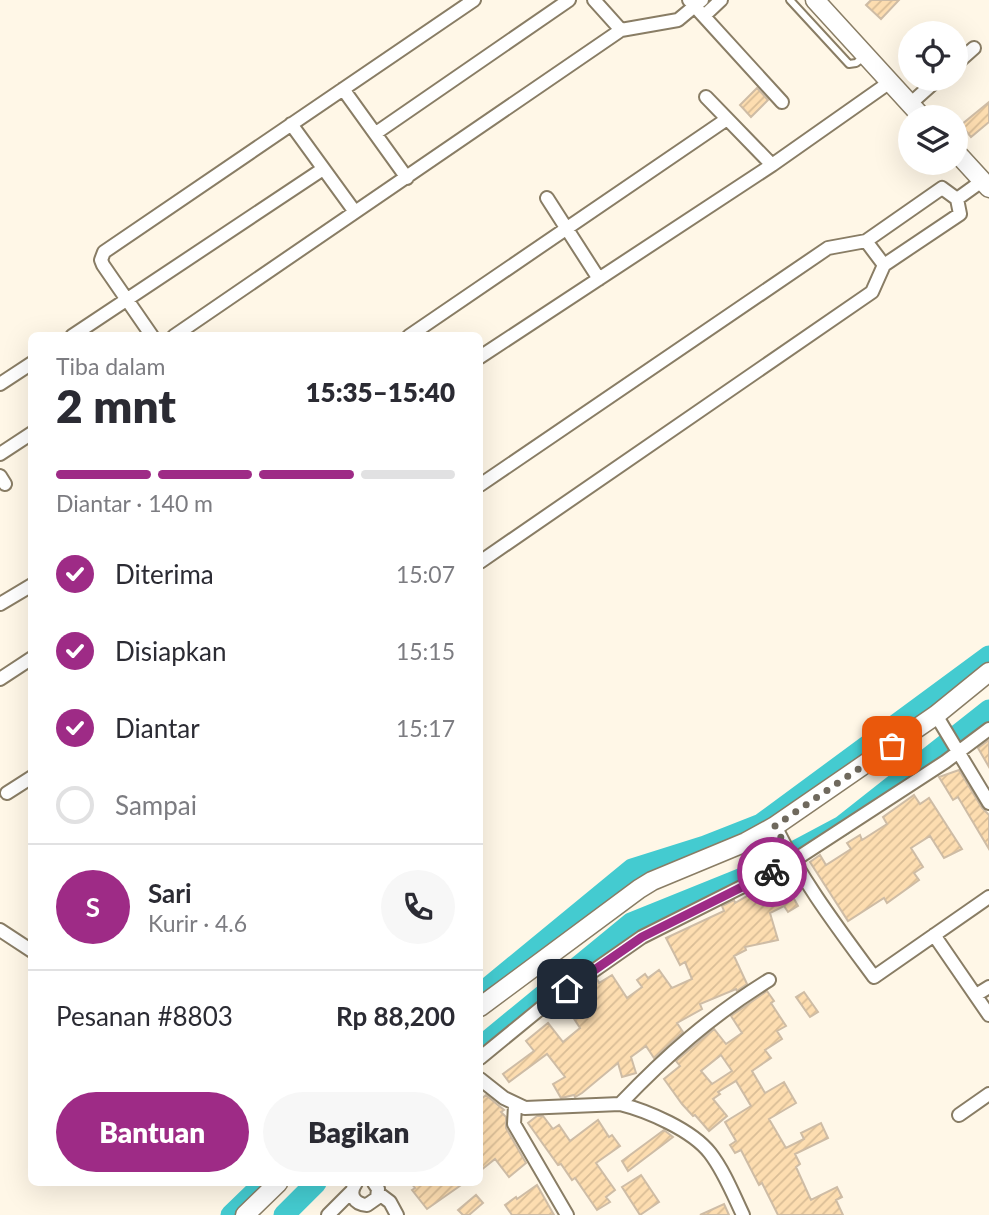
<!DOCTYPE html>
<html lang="id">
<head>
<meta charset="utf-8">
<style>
	:root { --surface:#fff; --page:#f7f7f7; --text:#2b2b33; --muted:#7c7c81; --line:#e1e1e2; --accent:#9e2b86 }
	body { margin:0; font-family:Lato,sans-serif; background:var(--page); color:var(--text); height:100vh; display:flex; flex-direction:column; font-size:26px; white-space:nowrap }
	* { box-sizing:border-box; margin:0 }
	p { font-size:23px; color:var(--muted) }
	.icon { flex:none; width:38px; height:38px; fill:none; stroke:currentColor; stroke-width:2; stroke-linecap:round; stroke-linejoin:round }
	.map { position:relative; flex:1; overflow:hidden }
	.panel { position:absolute; left:28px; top:332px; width:455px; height:854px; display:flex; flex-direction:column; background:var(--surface); border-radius:10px; box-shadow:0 7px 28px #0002 }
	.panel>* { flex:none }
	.controls { position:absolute; left:898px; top:21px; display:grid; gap:14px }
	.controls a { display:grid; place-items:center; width:70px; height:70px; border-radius:50%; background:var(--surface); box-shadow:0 7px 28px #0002; font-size:35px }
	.pin { position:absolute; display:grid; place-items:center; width:60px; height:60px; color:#fff; margin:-30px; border-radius:14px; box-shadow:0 4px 10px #0006 }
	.courier { position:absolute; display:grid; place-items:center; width:70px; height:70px; margin:-35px; border:5px solid #9e2b86; border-radius:50%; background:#fff; color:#222; box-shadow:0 2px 9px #0007 }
	.head em { font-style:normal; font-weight:800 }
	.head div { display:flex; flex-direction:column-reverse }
	.head { display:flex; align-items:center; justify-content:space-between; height:119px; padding:0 28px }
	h1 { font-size:46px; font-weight:800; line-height:52px }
	.bar { display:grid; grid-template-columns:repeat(4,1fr); gap:10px 7px; align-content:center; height:84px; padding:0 28px }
	.bar i { height:9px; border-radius:5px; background:var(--line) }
	.bar .current { background:var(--accent) }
	.bar p { grid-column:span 4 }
	.line { display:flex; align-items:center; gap:18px; padding:0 28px; border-top:2px solid var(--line) }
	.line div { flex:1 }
	.round { display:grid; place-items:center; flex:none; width:74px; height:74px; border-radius:37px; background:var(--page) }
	ol { padding:0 28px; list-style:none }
	li { display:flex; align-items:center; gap:21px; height:77px }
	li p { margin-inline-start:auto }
	li .icon { padding:7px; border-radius:50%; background:var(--accent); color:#fff; stroke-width:4 }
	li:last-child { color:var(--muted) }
	li i { width:38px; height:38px; border:4px solid var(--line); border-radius:50% }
	.action { display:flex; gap:14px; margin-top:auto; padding:14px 28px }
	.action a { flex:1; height:80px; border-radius:42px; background:var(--accent); color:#fff; font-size:28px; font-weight:800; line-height:80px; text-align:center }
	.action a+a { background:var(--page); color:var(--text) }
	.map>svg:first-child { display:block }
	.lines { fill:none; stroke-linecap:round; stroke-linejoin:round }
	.river { stroke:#44cbd0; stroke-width:21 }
	.building { fill:url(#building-hatch); stroke:#cebca5; stroke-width:2; fill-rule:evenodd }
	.lane-casing { stroke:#897d65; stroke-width:10 }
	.street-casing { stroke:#897d65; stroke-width:16 }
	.secondary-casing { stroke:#897d65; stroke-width:21 }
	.lane { stroke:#fff; stroke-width:6 }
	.street { stroke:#fff; stroke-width:12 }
	.secondary { stroke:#fff; stroke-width:18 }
	.done { stroke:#6f695d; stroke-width:7; stroke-dasharray:0 12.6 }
	.route { stroke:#9e2b86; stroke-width:9 }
</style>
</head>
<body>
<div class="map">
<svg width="989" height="1215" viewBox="0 0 989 1215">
	<defs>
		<pattern id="building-hatch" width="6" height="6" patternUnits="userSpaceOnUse" patternTransform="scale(1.75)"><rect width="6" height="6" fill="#fdddb0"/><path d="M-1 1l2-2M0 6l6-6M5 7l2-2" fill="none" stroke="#d9bd96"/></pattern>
	</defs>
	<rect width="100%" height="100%" fill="#fff7e7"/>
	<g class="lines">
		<!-- river -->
		<path class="river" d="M480,994l152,-125 73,-23 56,-22 228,-168
			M480,1047l151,-124 119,-48 92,-49 147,-116
			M231,1215l33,-32
			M284,1215l32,-32"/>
	</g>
	<!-- building -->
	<path class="building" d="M871,0h28l-18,19 -15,-14z
		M757,88l11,12 -17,17 -11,-12z
		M989,102v20l-18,15 -10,-12z
		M989,740v27l-11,-19z
		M959,770l23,38 7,7v34l-31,-52 -5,3 -14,-23z
		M914,795l6,9 9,-6 33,51 -18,9 -14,-22 -19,12 12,19 -9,6 5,7 -32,23 -3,-5 -36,23 -38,-59 10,-7 6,10 25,-16 -4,-6 13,-8 2,5 25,-16 -4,-7z
		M769,883l8,15 12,-8 9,16 -10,6 -4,-6 -14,7 8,27 -33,7 1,3 -12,6 13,28 -10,7 -1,-2 -36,15 2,5 -25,14 6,9 -29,26 -8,-12 -15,11 5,16 -14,4 -4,-14 -36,30 -7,4 -1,-2 -13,3 -8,-14 12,-7 -18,-23 -38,28 -6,-8 31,-23 -8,-10 22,-18 15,19 17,-14 -11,-17 13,-9 -6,-9 21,-14 2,4 13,-8 15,23 15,-11 -5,-7 8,-6 3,4 11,-8 13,18 20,-9 -7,-17 -5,3 -14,-27 58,-27 -2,-5 12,-6 1,3z
		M767,991l7,10 -3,2 15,23 -9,5 5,8 -17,11 6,8 -19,13 13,22 19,-11 12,21 -27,16 17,29 18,-9 -3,-6 20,-10 7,15 -33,16 5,10 -4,3 15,33 26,-13 5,10 -6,3 7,15h-65l-16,-32 -3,2 -18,-35 -6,3 -5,-8 6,-4 -11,-19 26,-16 -15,-25 -18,11 2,2 -7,5 14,17 -18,15 -14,-16 -2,1 -11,-12 -18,-25 16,-13 -4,-5 38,-32 12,15 16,-11 -11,-17zM721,1055l11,16 -20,13 -11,-13z
		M804,992l14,20 -8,5 -14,-20z
		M486,1095l18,15 -3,2 5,5v11l20,35 -17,14 -14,-18 -15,12v-71z
		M537,1116h6l10,13 6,-4 11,16 28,-21 11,17 3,-2 8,11 -24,17 19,27 -9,7 4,5 -13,8 -22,-32 -3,2 -11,-16 -3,1 -30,-42z
		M664,1130l9,7 -45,34 -6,-10z
		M641,1175l18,27 -19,13 -18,-28z
		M411,1183h53l-37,26 -15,-19 3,-2z
		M537,1185l17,30h-42l-7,-10 11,-8 1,2z
		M476,1195l7,8 -14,12h-6l-5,-5z
		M724,1204l5,11h-29z"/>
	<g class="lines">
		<defs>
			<path id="lane" d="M790,0l59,64 7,-1 8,-6"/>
			<path id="street" d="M594,0l27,30
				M689,0l93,102
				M704,16l17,-16
				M956,64l18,-16
				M343,89l64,89
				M706,97l66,68
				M910,104l28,-25
				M291,124l64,88
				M376,133l193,-133
				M547,198l52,81
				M957,199l25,-18
				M866,241l18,24
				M72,336l251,-167
				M152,336l-49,-71 -2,-5 3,-8 370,-252
				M174,336l447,-306 57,-10 24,-20
				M409,336l318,-217
				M480,357l292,-192 118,-83
				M0,384l32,-21
				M0,454l32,-21
				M0,476l5,8
				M480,485l348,-237 38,-7 76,-53 15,11 3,15 -76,51 -12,27 -392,270
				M0,604l32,-19
				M0,679l32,-21
				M936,715l53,88
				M7,793l25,-16
				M775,826c27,55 63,102 99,151l115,-80
				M0,930l32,21
				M934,935l55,80
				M976,995l13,-8
				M480,1058l66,-54 96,-67 151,-76 152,-99 44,-33
				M480,1079l24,19 21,10 95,-4c28,7 72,26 90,49 14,18 23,41 33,62
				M620,1104c47,-49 91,-88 149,-124
				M515,1105l-1,19 53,91
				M959,1115l30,-21
				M356,1183c-8,11 -2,21 11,22l10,-7 1,-9 -4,-6
				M378,1193l12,9 7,13
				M328,1215l24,-24"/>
			<path id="secondary" d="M815,0l107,117
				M956,152l33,36
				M480,1007l159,-118 13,-8 94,-39 29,-16 161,-111 53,-43
				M245,1215l33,-32"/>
		</defs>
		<!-- lane casing -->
		<use href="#lane" class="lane-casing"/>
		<!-- street casing -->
		<use href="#street" class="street-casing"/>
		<!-- secondary casing -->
		<use href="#secondary" class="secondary-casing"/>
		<!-- lane -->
		<use href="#lane" class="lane"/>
		<!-- street -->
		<use href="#street" class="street"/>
		<!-- secondary -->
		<use href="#secondary" class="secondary"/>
	</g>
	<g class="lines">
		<!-- done -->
		<path class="done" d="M772,872l21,-11 -18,-35 117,-80"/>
		<!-- route -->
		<path class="route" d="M567,989l75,-52 130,-65"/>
	</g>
</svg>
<div class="controls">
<a><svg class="icon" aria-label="locate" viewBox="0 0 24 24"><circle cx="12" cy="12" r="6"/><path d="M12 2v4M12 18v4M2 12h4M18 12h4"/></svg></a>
<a><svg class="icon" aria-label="layers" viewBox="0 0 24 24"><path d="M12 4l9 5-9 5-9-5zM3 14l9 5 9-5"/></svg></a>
</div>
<div class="pin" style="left:892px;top:746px;background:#ea580c"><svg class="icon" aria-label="bag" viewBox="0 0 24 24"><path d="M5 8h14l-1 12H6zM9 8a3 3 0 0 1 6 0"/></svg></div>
<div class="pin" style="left:567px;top:989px;background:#1f2937"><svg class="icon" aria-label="home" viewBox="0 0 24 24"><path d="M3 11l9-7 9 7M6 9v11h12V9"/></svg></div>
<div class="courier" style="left:772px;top:872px"><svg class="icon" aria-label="bike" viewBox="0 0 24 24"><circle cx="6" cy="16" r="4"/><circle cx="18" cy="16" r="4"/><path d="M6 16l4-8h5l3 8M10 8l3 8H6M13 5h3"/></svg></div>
<section class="panel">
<div class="head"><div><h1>2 mnt</h1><p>Tiba dalam</p></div><em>15:35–15:40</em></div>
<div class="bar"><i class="current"></i><i class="current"></i><i class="current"></i><i></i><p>Diantar · 140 m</p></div>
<ol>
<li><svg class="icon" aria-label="check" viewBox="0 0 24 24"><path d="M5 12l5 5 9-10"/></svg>Diterima<p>15:07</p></li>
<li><svg class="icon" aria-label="check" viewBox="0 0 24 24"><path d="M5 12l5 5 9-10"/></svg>Disiapkan<p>15:15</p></li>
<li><svg class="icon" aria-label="check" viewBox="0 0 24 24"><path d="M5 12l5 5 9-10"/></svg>Diantar<p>15:17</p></li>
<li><i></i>Sampai</li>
</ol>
<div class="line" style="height:126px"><b class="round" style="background:var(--accent);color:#fff">S</b><div><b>Sari</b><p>Kurir · 4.6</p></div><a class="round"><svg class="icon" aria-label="phone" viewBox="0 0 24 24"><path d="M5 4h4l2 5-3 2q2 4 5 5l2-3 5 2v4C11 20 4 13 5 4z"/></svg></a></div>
<div class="line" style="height:91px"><div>Pesanan #8803</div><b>Rp 88,200</b></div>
<div class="action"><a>Bantuan</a><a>Bagikan</a></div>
</section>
</div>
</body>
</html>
